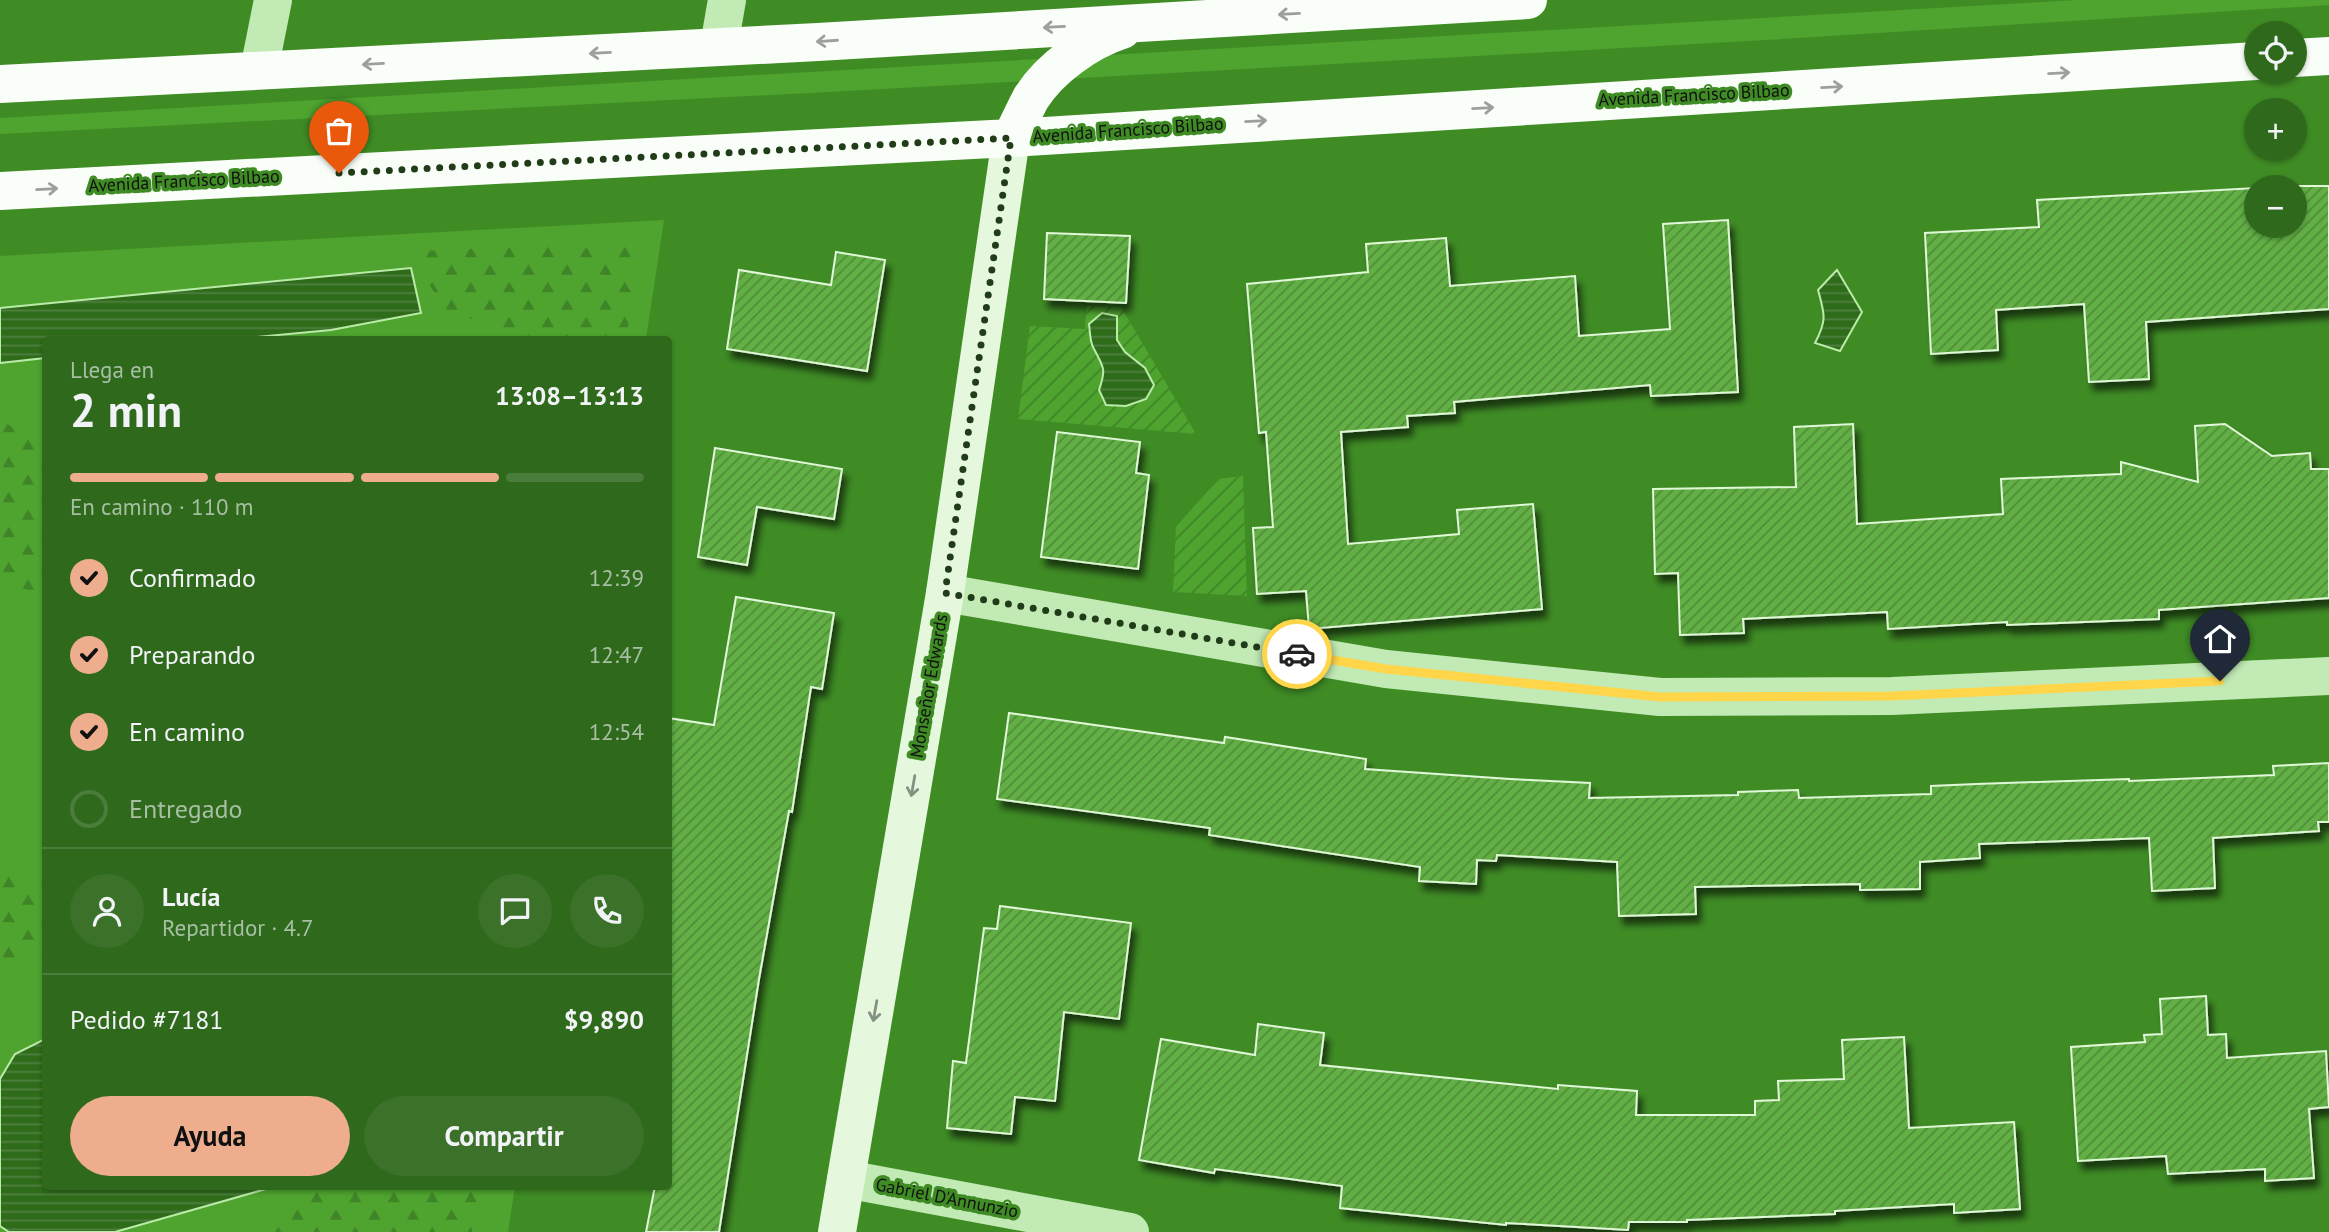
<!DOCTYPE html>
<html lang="es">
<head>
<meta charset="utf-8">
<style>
	:root { --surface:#2f691c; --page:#3b7129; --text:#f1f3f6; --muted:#a7bfa3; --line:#4a7c3b; --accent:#eead8d }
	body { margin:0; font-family:"PT Sans",sans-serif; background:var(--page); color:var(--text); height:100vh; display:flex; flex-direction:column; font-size:26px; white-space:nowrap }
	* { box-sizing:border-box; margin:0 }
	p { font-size:23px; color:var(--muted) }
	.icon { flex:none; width:38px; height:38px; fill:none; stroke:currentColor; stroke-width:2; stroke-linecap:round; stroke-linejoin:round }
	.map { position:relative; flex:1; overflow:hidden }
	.side { position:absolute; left:42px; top:336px; width:630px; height:854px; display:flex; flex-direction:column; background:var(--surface); border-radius:7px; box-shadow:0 2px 5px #0004 }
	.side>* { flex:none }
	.tools { position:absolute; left:2244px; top:21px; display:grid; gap:14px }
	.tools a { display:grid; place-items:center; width:63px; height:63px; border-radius:50%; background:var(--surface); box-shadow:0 2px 5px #0004; font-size:35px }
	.pin { position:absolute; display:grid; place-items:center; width:60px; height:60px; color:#fff; margin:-72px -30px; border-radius:50% 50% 50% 0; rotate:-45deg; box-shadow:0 0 7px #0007 }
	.pin .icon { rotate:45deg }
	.courier { position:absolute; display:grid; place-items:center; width:70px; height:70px; margin:-35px; border:5px solid #ffd54a; border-radius:50%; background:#fff; color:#222; box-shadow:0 2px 9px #0007 }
	.overview em { font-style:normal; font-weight:700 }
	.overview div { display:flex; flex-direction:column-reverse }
	.overview { display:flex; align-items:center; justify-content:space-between; height:119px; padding:0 28px }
	h1 { font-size:46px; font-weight:700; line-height:52px }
	.bar { display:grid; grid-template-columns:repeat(4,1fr); gap:10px 7px; align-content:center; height:84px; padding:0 28px }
	.bar i { height:9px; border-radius:5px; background:var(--line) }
	.bar .active { background:var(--accent) }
	.bar p { grid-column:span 4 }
	.line { display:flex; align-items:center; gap:18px; padding:0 28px; border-top:2px solid var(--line) }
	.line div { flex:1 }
	.round { display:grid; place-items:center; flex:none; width:74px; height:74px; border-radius:37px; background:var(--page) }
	ol { padding:0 28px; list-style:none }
	li { display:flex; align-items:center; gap:21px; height:77px }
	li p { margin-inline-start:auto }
	li .icon { padding:7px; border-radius:50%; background:var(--accent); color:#111; stroke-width:4 }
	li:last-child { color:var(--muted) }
	li i { width:38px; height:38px; border:4px solid var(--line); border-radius:50% }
	.primary-button { display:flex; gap:14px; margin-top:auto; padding:14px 28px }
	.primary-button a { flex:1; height:80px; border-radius:42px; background:var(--accent); color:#111; font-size:28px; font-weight:700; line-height:80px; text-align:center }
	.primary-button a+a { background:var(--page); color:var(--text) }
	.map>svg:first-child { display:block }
	.grass { fill:#4ea42f }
	.forest { fill:url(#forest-firs) }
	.garden { fill:url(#garden-furrows) }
	.water { fill:url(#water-rules); stroke:#bbeba8; stroke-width:2 }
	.building { fill:url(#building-hatch); stroke:#e1f8d8; stroke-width:2; filter:url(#shadow) }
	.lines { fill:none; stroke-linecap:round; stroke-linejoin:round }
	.street { stroke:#c2eab4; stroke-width:38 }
	.secondary { stroke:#e5f8de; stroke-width:38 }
	.primary { stroke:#f9fef8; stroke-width:38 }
	.oneway { stroke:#9c9f9c }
	.oneway2 { stroke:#869082 }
	.done { stroke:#213c18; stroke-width:7; stroke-dasharray:0 12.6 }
	.route { stroke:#ffd54a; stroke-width:9 }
	.labels { text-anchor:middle; stroke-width:7; stroke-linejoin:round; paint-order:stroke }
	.street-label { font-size:18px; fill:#111; stroke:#3f8c25 }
</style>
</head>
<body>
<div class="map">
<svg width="2329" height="1232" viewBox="0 0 2329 1232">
	<defs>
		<pattern id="forest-firs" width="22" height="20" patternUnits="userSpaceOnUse" patternTransform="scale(1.75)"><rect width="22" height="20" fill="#4ea42f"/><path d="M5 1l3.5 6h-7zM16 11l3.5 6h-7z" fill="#3f8427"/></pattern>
		<pattern id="garden-furrows" width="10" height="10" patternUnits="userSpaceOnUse" patternTransform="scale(1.75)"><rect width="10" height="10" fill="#4ea42f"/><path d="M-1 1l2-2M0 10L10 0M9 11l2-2" fill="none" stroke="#3f8427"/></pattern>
		<pattern id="water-rules" width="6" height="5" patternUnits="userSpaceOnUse" patternTransform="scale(1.75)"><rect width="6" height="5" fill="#2e6c1a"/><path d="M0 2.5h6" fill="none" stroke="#507f42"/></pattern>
		<pattern id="building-hatch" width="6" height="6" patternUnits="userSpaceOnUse" patternTransform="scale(1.75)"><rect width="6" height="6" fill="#62af45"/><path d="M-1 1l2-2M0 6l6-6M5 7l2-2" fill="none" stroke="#4f8d38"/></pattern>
		<filter id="shadow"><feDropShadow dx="4.5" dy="8" stdDeviation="3.5" flood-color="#0009"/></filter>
	</defs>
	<rect width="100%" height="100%" fill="#3f8c25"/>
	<!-- grass -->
	<path class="grass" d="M2078,0h251v5l-563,35 -956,53 -810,41v-16z
		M664,220l-18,119 -600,1v846l469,1 -7,45h-508v-976z"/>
	<!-- forest -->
	<path class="forest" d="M643,241l-17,99 -100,-1 -22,-11 -55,-15 -19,-27 -9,-35z
		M0,419l45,30v148l-45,-18z
		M0,871l46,7 -1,71 -6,10 -39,12z
		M326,1187v-1l154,1 -8,45h-226z"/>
	<!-- garden -->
	<path class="garden" d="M1087,306l34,1 75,127 -178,-15 12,-93 55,3z
		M1243,476l4,120 -74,-4 3,-65 42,-48z"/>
	<!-- water -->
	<path class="water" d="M411,268l10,45 -90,17 -96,9 -189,1 -1,18 -45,5v-55z
		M1837,270l25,42 -22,39 -25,-8c12,-23 10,-28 3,-53z
		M1102,313l15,3v24l8,12 20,16 9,17 -8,14 -20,7 -20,-1 -7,-15c8,-23 4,-23 -6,-43 -3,-6 -3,-15 -4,-23z
		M45,1039l1,147 227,1 -158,45h-106l-9,-6v-147l15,-25z"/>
	<!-- building -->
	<path class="building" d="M2288,186h41v123l-183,13 3,57 -60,3 -5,-78 -88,6 2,40 -67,4 -6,-121 114,-6 -2,-27 219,-12v38h38v-39h-30z
		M1728,220l10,172 -87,4 -1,-11 -196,17 1,11 -48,3 1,11 -67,5 7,112 111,-10 -2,-24 76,-6 9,105 -233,20 -3,-38 -49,3 -4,-66 20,-1 -7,-95 -7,1 -12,-149 121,-12 -2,-28 80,-6 4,48 125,-10 4,60 91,-7 -7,-105z
		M1047,233l83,3 -4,67 -82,-4z
		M836,252l49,8 -18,111 -140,-22 12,-79 92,15z
		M1853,424l4,100 146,-10 -2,-35 120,-5v-12l77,20 -3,-56 30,-2 47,32 38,-3 1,16h18v129l-170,12v9l-152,6v-3l-119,7 -1,-17 -144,7 1,14 -64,2 -2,-62 -23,1 -2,-85 143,-2 -2,-60z
		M1057,432l83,10 -4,31 13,2 -11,94 -97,-12z
		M715,448l127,21 -8,50 -77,-12 -10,58 -49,-8z
		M736,597l98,16 -12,76 -11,-2 -19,125 -3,-1 -30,168 -40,253h-73l9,-46h13v-468l46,7z
		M1009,713l215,30 1,-6 141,22 -1,10 145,10 80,4 -1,15 149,-3v-3l60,-2 1,8 132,-4v-8l45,-2 153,-5v2l145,-6 -1,-9 56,-3v59h-11l1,9 -106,7 2,50 -63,3 -3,-53 -170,6 1,14 -60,4v27l-60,1v-6l-165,3 1,27 -77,2 -2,-54 -120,-7 -1,6 -19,-1 -1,24 -57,-3 1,-14 -211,-32 1,-7 -213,-29z
		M1000,906l131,17 -12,96 -55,-7 -9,89 -40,-4 -4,37 -64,-6 6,-67 13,2 18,-135 13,1z
		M2206,996l2,39 18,-1 1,24 99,-7 3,56 -20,2 5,69 -49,3v-12l-97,5 -2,-18 -88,5 -7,-114 74,-5 -1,-7 18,-1 -2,-35z
		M1258,1024l66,9 -4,32 238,24v-4l79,6 -1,24h119v-14l24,-1 -1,-19 66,-2 -2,-39 62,-3 5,91 105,-6 6,87 -66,4v-9l-119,7v3l-148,6v2h-58l-1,8 -122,-7v2l-166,-17 2,-22 -127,-17 -1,4 -75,-13 22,-121 94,16z"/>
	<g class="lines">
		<!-- street -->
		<path class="street" d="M719,46l8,-46
			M259,70l14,-70
			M945,593l441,76 274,28 232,-1 437,-20
			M846,1179l284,53"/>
		<!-- secondary -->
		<path class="secondary" d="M837,1232l108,-639 66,-455"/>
		<!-- primary -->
		<path class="primary" d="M2294,58l35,-2
			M0,84l818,-42 710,-42
			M1011,138c7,-13 13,-27 20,-40 19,-30 57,-57 91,-68
			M0,191l1011,-53 1245,-77"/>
	</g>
	<!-- one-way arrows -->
	<defs><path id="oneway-shaft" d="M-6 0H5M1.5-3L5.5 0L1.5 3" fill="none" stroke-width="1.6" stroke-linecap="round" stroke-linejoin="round" transform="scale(1.75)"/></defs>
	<g class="oneway">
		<use href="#oneway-shaft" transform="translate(1289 14) rotate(177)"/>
		<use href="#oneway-shaft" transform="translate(1054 27) rotate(177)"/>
		<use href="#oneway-shaft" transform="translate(827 41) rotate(176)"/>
		<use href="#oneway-shaft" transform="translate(600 53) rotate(177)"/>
		<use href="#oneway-shaft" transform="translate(373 64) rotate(177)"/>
		<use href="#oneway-shaft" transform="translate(2059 73) rotate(-3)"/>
		<use href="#oneway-shaft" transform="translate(1832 87) rotate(-3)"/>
		<use href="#oneway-shaft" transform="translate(1483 108) rotate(-3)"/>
		<use href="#oneway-shaft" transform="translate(1256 121) rotate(-3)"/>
		<use href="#oneway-shaft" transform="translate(47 189) rotate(-3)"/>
	</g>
	<g class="oneway2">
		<use href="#oneway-shaft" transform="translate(913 786) rotate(100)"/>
		<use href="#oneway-shaft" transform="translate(875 1011) rotate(100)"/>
	</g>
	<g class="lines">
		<!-- done -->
		<path class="done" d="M339,173l672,-35 -66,455 352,61"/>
		<!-- route -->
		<path class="route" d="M1297,654l89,15 274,28 232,-1 328,-15"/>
	</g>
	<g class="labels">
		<!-- street labels -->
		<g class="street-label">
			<text transform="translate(1694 95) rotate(-3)" y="6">Avenida Francisco Bilbao</text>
			<text transform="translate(1128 130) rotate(-4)" y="6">Avenida Francisco Bilbao</text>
			<text transform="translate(184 181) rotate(-3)" y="6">Avenida Francisco Bilbao</text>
			<text transform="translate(929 686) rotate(-80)" y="6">Monseñor Edwards</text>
			<text transform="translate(947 1198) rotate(11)" y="6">Gabriel D'Annunzio</text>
		</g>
	</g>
</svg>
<div class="tools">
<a><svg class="icon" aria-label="locate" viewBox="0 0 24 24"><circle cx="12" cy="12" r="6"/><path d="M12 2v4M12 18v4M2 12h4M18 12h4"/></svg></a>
<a>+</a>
<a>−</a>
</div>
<div class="pin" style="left:339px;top:173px;background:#ea580c"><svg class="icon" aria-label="bag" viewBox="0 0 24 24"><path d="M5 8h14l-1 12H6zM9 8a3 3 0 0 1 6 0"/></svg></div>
<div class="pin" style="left:2220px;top:681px;background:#1f2937"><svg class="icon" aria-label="home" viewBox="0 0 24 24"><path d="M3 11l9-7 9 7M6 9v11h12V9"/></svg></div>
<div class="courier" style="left:1297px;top:654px"><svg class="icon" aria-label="car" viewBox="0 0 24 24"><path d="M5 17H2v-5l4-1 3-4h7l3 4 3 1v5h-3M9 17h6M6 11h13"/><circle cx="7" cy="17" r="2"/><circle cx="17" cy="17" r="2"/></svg></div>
<section class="side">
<div class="overview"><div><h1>2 min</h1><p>Llega en</p></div><em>13:08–13:13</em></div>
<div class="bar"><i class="active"></i><i class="active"></i><i class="active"></i><i></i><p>En camino · 110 m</p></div>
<ol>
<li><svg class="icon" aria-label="check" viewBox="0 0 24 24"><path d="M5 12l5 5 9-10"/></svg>Confirmado<p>12:39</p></li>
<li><svg class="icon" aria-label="check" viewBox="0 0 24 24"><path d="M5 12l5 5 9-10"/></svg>Preparando<p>12:47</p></li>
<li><svg class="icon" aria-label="check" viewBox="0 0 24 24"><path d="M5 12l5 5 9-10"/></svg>En camino<p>12:54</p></li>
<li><i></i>Entregado</li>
</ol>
<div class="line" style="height:126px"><a class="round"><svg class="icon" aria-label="person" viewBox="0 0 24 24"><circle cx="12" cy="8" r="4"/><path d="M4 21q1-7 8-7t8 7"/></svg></a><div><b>Lucía</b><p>Repartidor · 4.7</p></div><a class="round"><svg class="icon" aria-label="chat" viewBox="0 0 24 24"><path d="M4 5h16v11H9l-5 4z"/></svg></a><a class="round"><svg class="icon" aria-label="phone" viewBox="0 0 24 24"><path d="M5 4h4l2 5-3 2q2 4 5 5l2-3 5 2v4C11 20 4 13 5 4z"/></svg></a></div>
<div class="line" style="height:91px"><div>Pedido #7181</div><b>$9,890</b></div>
<div class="primary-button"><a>Ayuda</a><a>Compartir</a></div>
</section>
</div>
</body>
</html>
